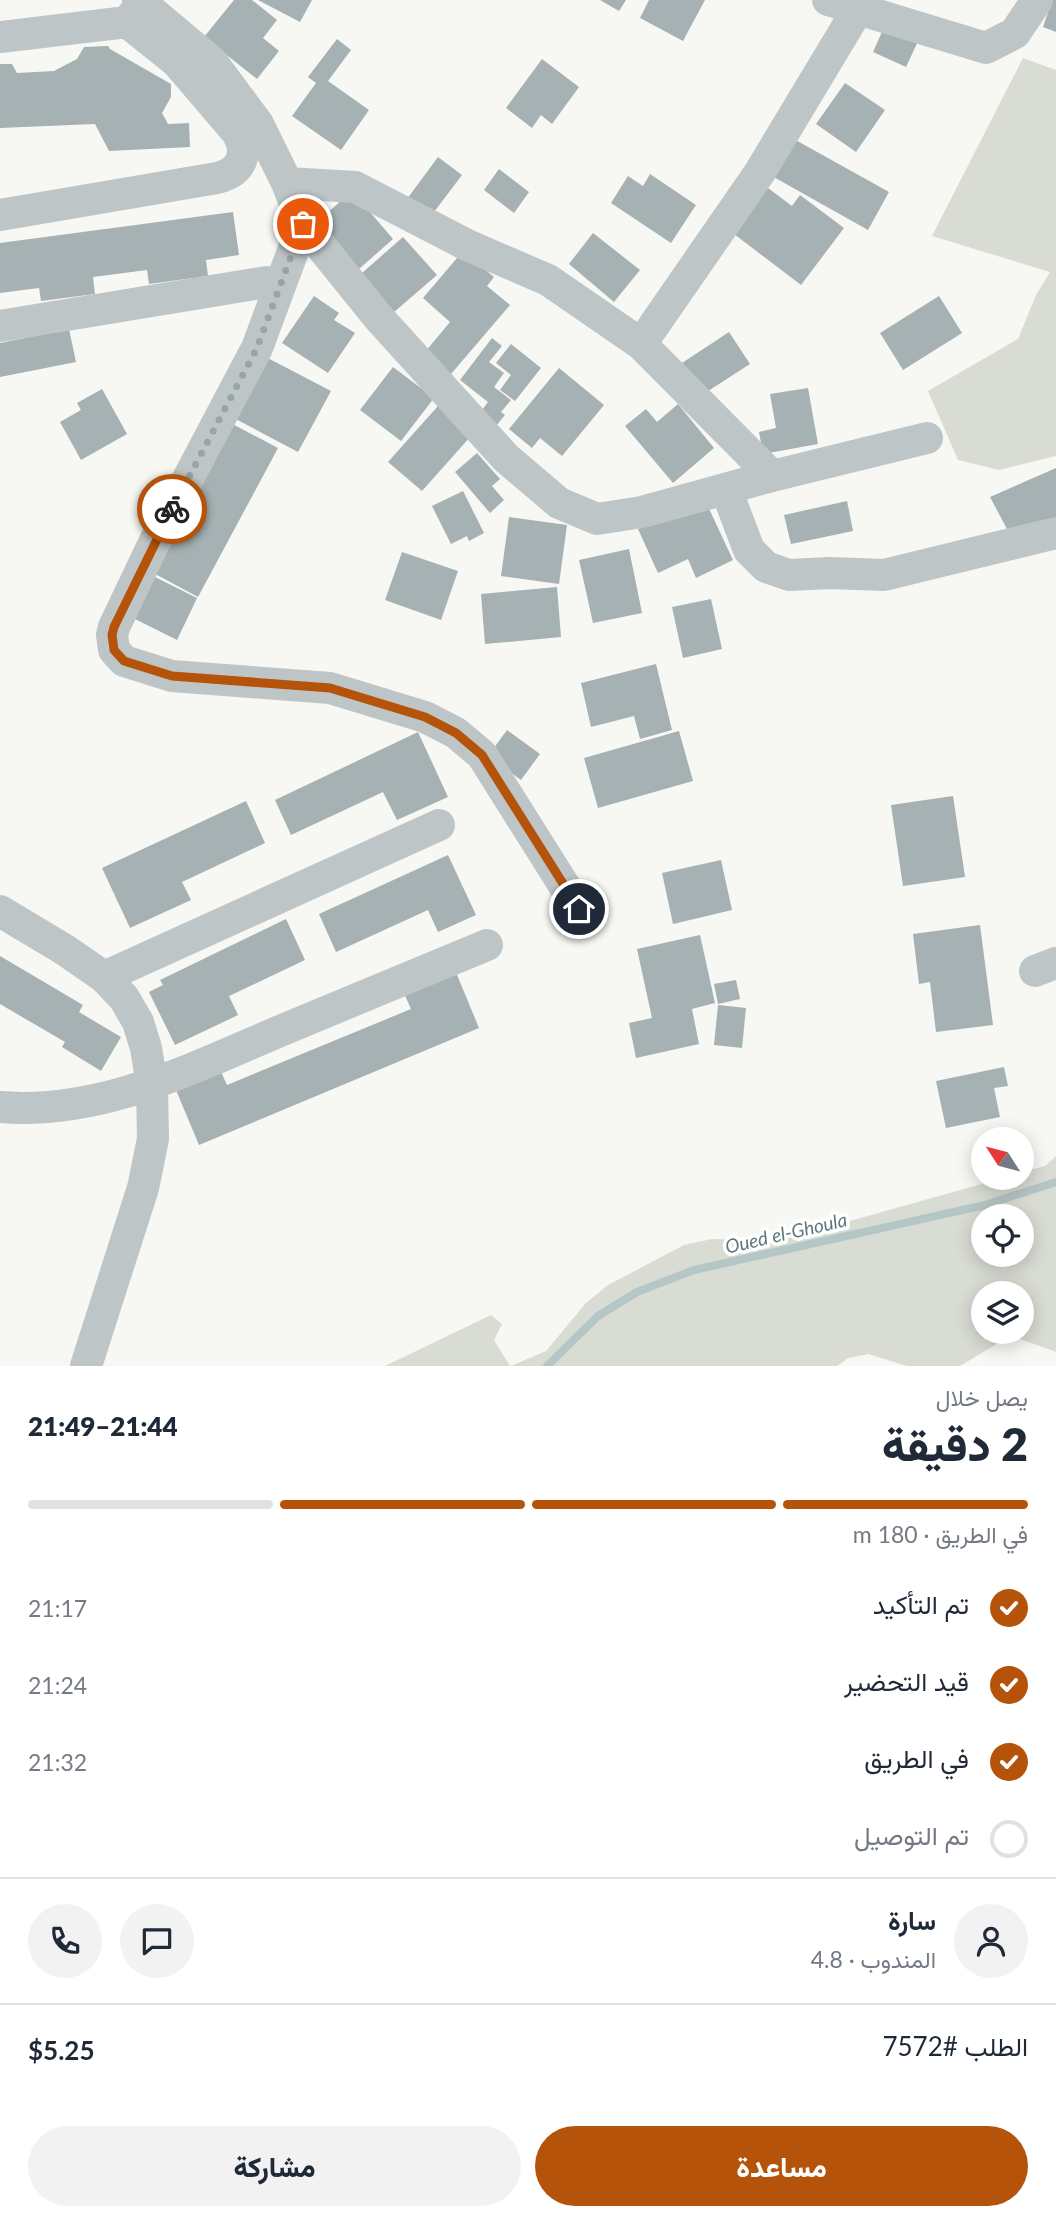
<!DOCTYPE html>
<html lang="ar">
<head>
<meta charset="utf-8">
<style>
	:root { --surface:#fff; --page:#f2f2f3; --text:#1f2937; --muted:#747a83; --line:#e0e1e3; --accent:#b45309 }
	body { margin:0; font-family:Lato,Vazirmatn,sans-serif; background:var(--page); color:var(--text); direction:rtl; height:100vh; display:flex; flex-direction:column; font-size:26px; white-space:nowrap }
	* { box-sizing:border-box; margin:0 }
	p { font-size:23px; color:var(--muted) }
	.icon { flex:none; width:38px; height:38px; fill:none; stroke:currentColor; stroke-width:2; stroke-linecap:round; stroke-linejoin:round }
	.map { position:relative; height:1366px; overflow:hidden; direction:ltr }
	.side { display:flex; flex-direction:column; background:var(--surface); flex:1 }
	.side>* { flex:none }
	.needle { width:46px; rotate:306deg }
	.tools { position:absolute; left:971px; top:1127px; display:grid; gap:14px }
	.tools a { display:grid; place-items:center; width:63px; height:63px; border-radius:50%; background:var(--surface); box-shadow:0 4px 18px #0003; font-size:35px }
	.pin { position:absolute; display:grid; place-items:center; width:60px; height:60px; color:#fff; margin:-30px; border:4px solid #fff; border-radius:50%; box-shadow:0 2px 7px #0007 }
	.courier { position:absolute; display:grid; place-items:center; width:70px; height:70px; margin:-35px; border:5px solid #b45309; border-radius:50%; background:#fff; color:#222; box-shadow:0 2px 9px #0007 }
	.summary em { font-style:normal; font-weight:800 }
	.summary div { display:flex; flex-direction:column-reverse }
	.summary { display:flex; align-items:center; justify-content:space-between; height:119px; padding:0 28px }
	h1 { font-size:46px; font-weight:800; line-height:52px }
	.bar { display:grid; grid-template-columns:repeat(4,1fr); gap:10px 7px; align-content:center; height:84px; padding:0 28px }
	.bar i { height:9px; border-radius:5px; background:var(--line) }
	.bar .current { background:var(--accent) }
	.bar p { grid-column:span 4 }
	.line { display:flex; align-items:center; gap:18px; padding:0 28px; border-top:2px solid var(--line) }
	.line div { flex:1 }
	.round { display:grid; place-items:center; flex:none; width:74px; height:74px; border-radius:37px; background:var(--page) }
	ol { padding:0 28px; list-style:none }
	li { display:flex; align-items:center; gap:21px; height:77px }
	li p { margin-inline-start:auto }
	li .icon { padding:7px; border-radius:50%; background:var(--accent); color:#fff; stroke-width:4 }
	li:last-child { color:var(--muted) }
	li i { width:38px; height:38px; border:4px solid var(--line); border-radius:50% }
	.primary-button { display:flex; gap:14px; margin-top:auto; padding:14px 28px }
	.primary-button a { flex:1; height:80px; border-radius:42px; background:var(--accent); color:#fff; font-size:28px; font-weight:800; line-height:80px; text-align:center }
	.primary-button a+a { background:var(--page); color:var(--text) }
	.map>svg:first-child { display:block }
	.green { fill:#d8dcd3; fill-rule:evenodd }
	.lines { fill:none; stroke-linecap:round; stroke-linejoin:round }
	.stream { stroke:#b5c6c7; stroke-width:8 }
	.building { fill:#a5b1b3 }
	.minor { stroke:#bec5c7; stroke-width:32 }
	.done { stroke:#96a5a8; stroke-width:7; stroke-dasharray:0 12.6 }
	.route { stroke:#b45309; stroke-width:9 }
	.labels { text-anchor:middle; stroke-width:7; stroke-linejoin:round; paint-order:stroke }
	.water-label { font-size:19px; font-style:italic; fill:#5d787a; stroke:#fff }
</style>
</head>
<body>
<div class="map">
<svg width="1056" height="1366" viewBox="0 0 1056 1366">
	<rect width="100%" height="100%" fill="#f7f7f4"/>
	<!-- green -->
	<path class="green" d="M1023,58l33,12v386l-57,14 -41,-10 -30,-69 90,-52 18,-44 14,-23 -118,-36z
		M1056,1156v196l-39,-14 -17,4 -40,24h-53l-39,-12 -20,4 -11,8h-326l35,-15 40,-48 22,-18 76,-40 28,-6 47,1 34,-3 210,-59h19v-6l23,-6zM1022,1216v39h-38v-39zM1022,1293v39h-38v-39z
		M491,1315l11,9 -8,16 16,26h-125z"/>
	<g class="lines">
		<!-- stream -->
		<path class="stream" d="M547,1366l51,-50 39,-24 57,-22 291,-65 71,-23"/>
	</g>
	<!-- building -->
	<path class="building" d="M234,0h18l25,20 -14,18 16,13 -22,28 -53,-42z
		M258,0h54l-12,22z
		M600,0h26l-7,11z
		M649,0h56l-22,41 -43,-23z
		M1052,0h4v32l-13,-5z
		M886,23l34,14 -14,30 -33,-15z
		M337,39l14,11 -23,31 41,29 -28,40 -49,-34 24,-33 -8,-6z
		M108,46l2,3 61,35v13l-9,16 6,11 21,-1 1,24 -81,4 -14,-27 -95,4v-64h12l5,9 37,-2 23,-12 7,-12z
		M542,59l37,28 -27,37 -11,-9 -9,13 -26,-20z
		M845,83l40,27 -29,42 -40,-28z
		M783,133l106,59 -21,38 -105,-59z
		M438,157l24,18 -31,41 -24,-17z
		M499,169l30,23 -15,21 -30,-23z
		M650,174l46,31 -25,38 -60,-40 17,-27 15,10z
		M764,185l28,21 8,-11 44,33 -43,57 -71,-54z
		M352,191l41,48 -34,30 -42,-47z
		M233,212l6,43 -33,5 2,16 -59,8 -2,-14 -54,7 2,17 -54,7 -2,-13 -39,5v-50z
		M593,233l47,37 -26,32 -45,-38z
		M403,237l34,38 -51,44 -33,-38z
		M463,251l31,26 -7,9 23,19 -59,69 -26,-22 25,-30 -27,-24z
		M314,296l25,17 -5,7 21,13 -27,40 -46,-30z
		M939,296l23,37 -59,37 -23,-37z
		M69,329l7,33 -76,15v-34z
		M729,332l21,32 -48,31 -20,-32z
		M492,338l10,8 -13,16 15,11 -10,14 17,13 -10,12 4,3 -9,11 -17,-12 9,-12 -28,-22z
		M511,344l30,24 -26,33 -15,-11 11,-15 -15,-12z
		M262,355l69,36 -33,61 -68,-36z
		M393,367l41,31 -33,43 -41,-31z
		M559,368l45,37 -42,51 -22,-18 -8,10 -23,-19z
		M808,388l10,56 -55,10 -4,-22 17,-4 -6,-34z
		M102,389l25,45 -46,26 -21,-38 21,-12 -4,-7z
		M678,404l36,44 -41,35 -48,-57 21,-17 11,13z
		M438,406l33,30 -49,55 -34,-29z
		M223,419l55,29 -80,149 -54,-29z
		M477,453l23,26 -8,7 12,14 -14,13 -35,-41z
		M1056,468v54l-49,7 -17,-32z
		M463,491l21,42 -15,8 -2,-5 -16,8 -19,-38z
		M704,498l29,62 -37,18 -8,-19 -30,14 -20,-44z
		M847,501l6,30 -62,13 -7,-29z
		M509,517l58,8 -8,59 -58,-8z
		M629,549l13,64 -49,10 -14,-63z
		M402,552l56,19 -17,49 -56,-20z
		M151,575l46,23 -20,42 -46,-23z
		M557,587l4,50 -76,7 -4,-50z
		M711,599l11,50 -39,9 -11,-51z
		M656,664l16,66 -32,9 -6,-23 -43,11 -10,-44z
		M507,730l33,24 -19,26 -33,-24z
		M679,731l14,50 -95,27 -14,-50z
		M418,732l30,65 -51,23 -14,-28 -92,43 -16,-35z
		M953,796l12,81 -62,9 -12,-81z
		M246,801l19,42 -83,39 9,18 -61,28 -28,-60z
		M448,855l28,60 -38,17 -10,-22 -92,42 -17,-38z
		M721,860l11,50 -59,14 -11,-51z
		M286,919l19,41 -76,36 9,19 -63,30 -26,-53 14,-7 -3,-5z
		M980,925l13,100 -57,7 -6,-50 -11,2 -6,-50z
		M700,935l15,68 -23,6 7,35 -63,14 -7,-35 23,-5 -15,-69z
		M0,956l83,49 -4,7 42,25 -20,34 -39,-24 3,-5 -65,-38z
		M455,970l24,58 -280,117 -26,-62 45,-18 9,20 184,-76 -8,-18z
		M736,980l4,19 -22,5 -4,-20z
		M718,1005l28,3 -4,40 -28,-3z
		M1004,1067l4,19 -14,2 6,29 -54,11 -10,-47z"/>
	<g class="lines">
		<!-- minor -->
		<path class="minor" d="M138,0l74,62 46,62 29,59 16,41 75,93 128,141 53,45 38,16 45,-7 130,-36 155,-38
			M828,0l158,48 29,-15 22,-33
			M0,37l127,-15 14,-17
			M287,183l68,4 112,58 81,35 93,64 131,132
			M0,215l217,-37c25,-6 33,-25 19,-47l-59,-69 -50,-40
			M303,224l-46,124 -103,195 -40,84 -2,8 2,15 10,11 48,15 158,12 95,29 31,16 26,22 97,154
			M0,326l267,-44
			M641,344l119,-172 98,-163
			M726,489l23,61 17,17 23,8 41,-2 54,2 172,-42
			M0,911l65,39 39,27 20,21 14,24 8,26 6,37 1,54 -10,49 -57,178
			M1035,971l21,-8
			M104,977l335,-152
			M0,1107c100,8 191,-38 280,-76 69,-29 138,-57 207,-86"/>
	</g>
	<g class="lines">
		<!-- done -->
		<path class="done" d="M172,509l85,-161 46,-124"/>
		<!-- route -->
		<path class="route" d="M172,509l-58,118 -2,8 2,15 10,11 48,15 158,12 95,29 31,16 26,22 97,154"/>
	</g>
	<g class="labels">
		<!-- water labels -->
		<g class="water-label">
			<text transform="translate(786 1233) rotate(-13)" y="7">Oued el-Ghoula</text>
		</g>
	</g>
</svg>
<div class="tools">
<a><svg class="needle" viewBox="-14 -14 28 28"><path d="M0-13l5 13h-10z" fill="#e53935"/><path d="M0 13l5-13h-10z" fill="#747a83"/></svg></a>
<a><svg class="icon" aria-label="locate" viewBox="0 0 24 24"><circle cx="12" cy="12" r="6"/><path d="M12 2v4M12 18v4M2 12h4M18 12h4"/></svg></a>
<a><svg class="icon" aria-label="layers" viewBox="0 0 24 24"><path d="M12 4l9 5-9 5-9-5zM3 14l9 5 9-5"/></svg></a>
</div>
<div class="pin" style="left:303px;top:224px;background:#ea580c"><svg class="icon" aria-label="bag" viewBox="0 0 24 24"><path d="M5 8h14l-1 12H6zM9 8a3 3 0 0 1 6 0"/></svg></div>
<div class="pin" style="left:579px;top:909px;background:#1f2937"><svg class="icon" aria-label="home" viewBox="0 0 24 24"><path d="M3 11l9-7 9 7M6 9v11h12V9"/></svg></div>
<div class="courier" style="left:172px;top:509px"><svg class="icon" aria-label="bike" viewBox="0 0 24 24"><circle cx="6" cy="16" r="4"/><circle cx="18" cy="16" r="4"/><path d="M6 16l4-8h5l3 8M10 8l3 8H6M13 5h3"/></svg></div>
</div>
<section class="side">
<div class="summary"><div><h1>2 دقيقة</h1><p>يصل خلال</p></div><em>21:44–21:49</em></div>
<div class="bar"><i class="current"></i><i class="current"></i><i class="current"></i><i></i><p>في الطريق · 180 m</p></div>
<ol>
<li><svg class="icon" aria-label="check" viewBox="0 0 24 24"><path d="M5 12l5 5 9-10"/></svg>تم التأكيد<p>21:17</p></li>
<li><svg class="icon" aria-label="check" viewBox="0 0 24 24"><path d="M5 12l5 5 9-10"/></svg>قيد التحضير<p>21:24</p></li>
<li><svg class="icon" aria-label="check" viewBox="0 0 24 24"><path d="M5 12l5 5 9-10"/></svg>في الطريق<p>21:32</p></li>
<li><i></i>تم التوصيل</li>
</ol>
<div class="line" style="height:126px"><a class="round"><svg class="icon" aria-label="person" viewBox="0 0 24 24"><circle cx="12" cy="8" r="4"/><path d="M4 21q1-7 8-7t8 7"/></svg></a><div><b>سارة</b><p>المندوب · 4.8</p></div><a class="round"><svg class="icon" aria-label="chat" viewBox="0 0 24 24"><path d="M4 5h16v11H9l-5 4z"/></svg></a><a class="round"><svg class="icon" aria-label="phone" viewBox="0 0 24 24"><path d="M5 4h4l2 5-3 2q2 4 5 5l2-3 5 2v4C11 20 4 13 5 4z"/></svg></a></div>
<div class="line" style="height:91px"><div>الطلب #7572</div><b>$5.25</b></div>
<div class="primary-button"><a>مساعدة</a><a>مشاركة</a></div>
</section>
</body>
</html>
